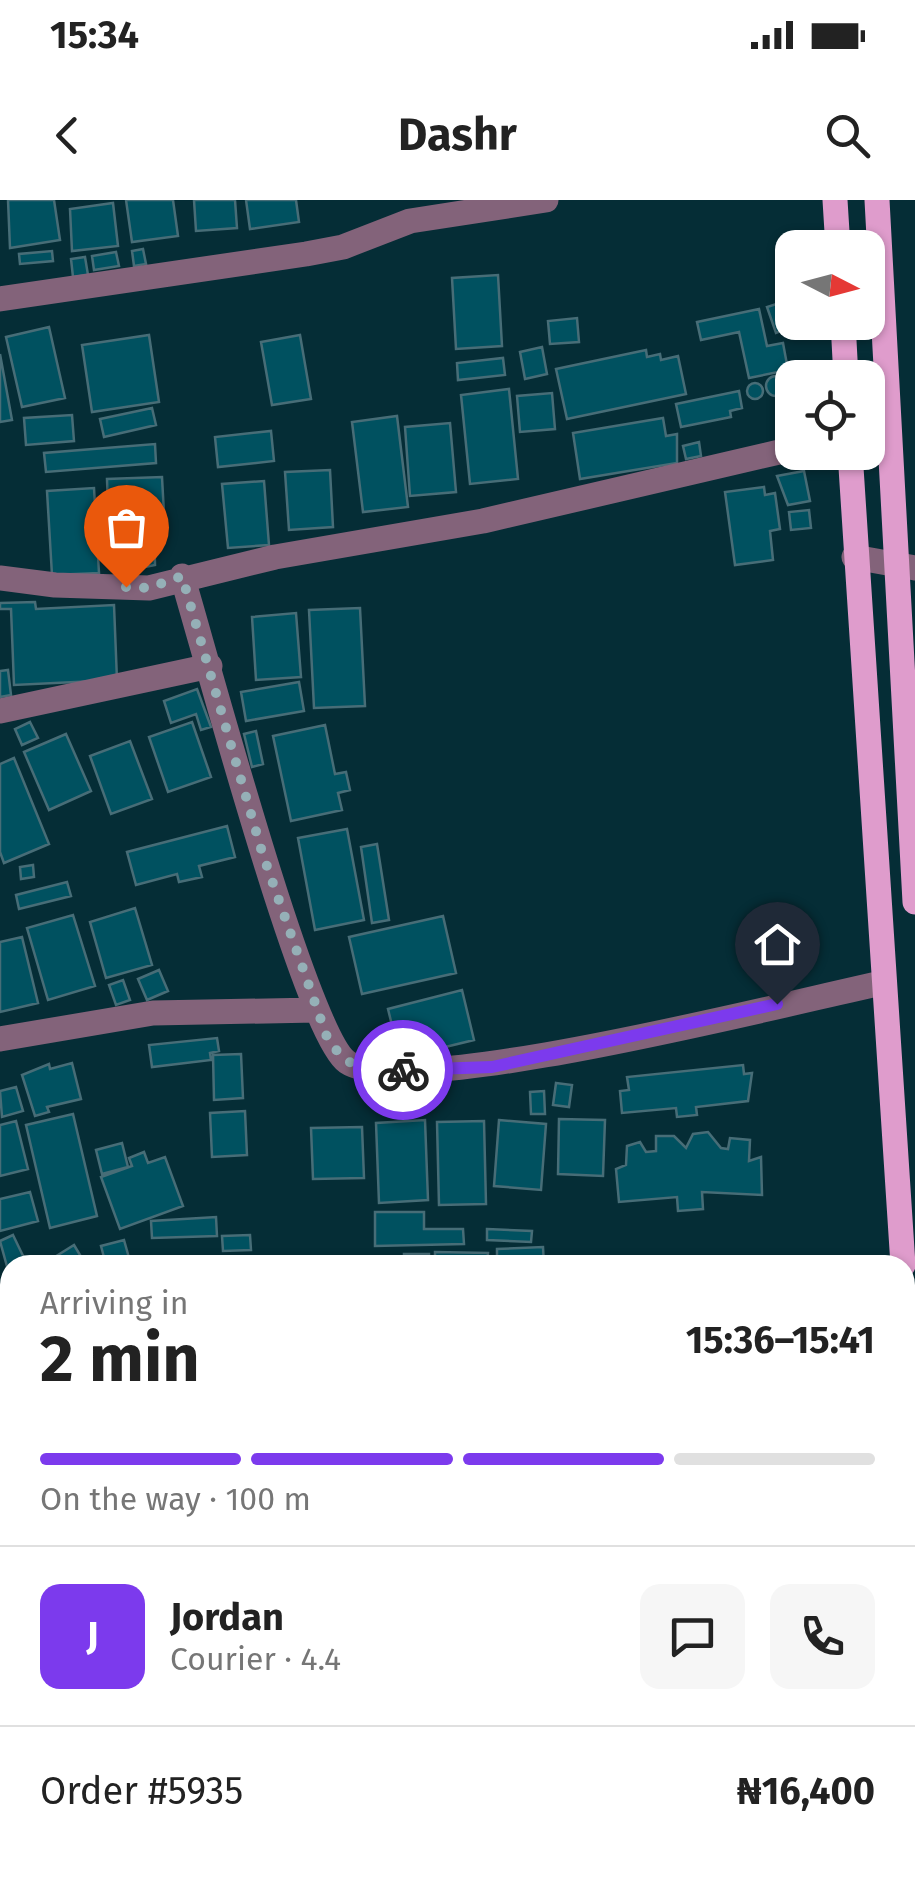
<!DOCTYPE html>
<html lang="en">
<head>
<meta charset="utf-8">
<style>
	:root { --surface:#fff; --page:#f6f6f6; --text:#222; --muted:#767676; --line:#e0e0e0; --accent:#7c3aed }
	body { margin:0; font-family:"Fira Sans",sans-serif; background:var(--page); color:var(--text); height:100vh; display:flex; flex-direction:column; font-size:38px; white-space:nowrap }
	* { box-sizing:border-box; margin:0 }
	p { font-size:32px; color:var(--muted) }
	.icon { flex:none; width:55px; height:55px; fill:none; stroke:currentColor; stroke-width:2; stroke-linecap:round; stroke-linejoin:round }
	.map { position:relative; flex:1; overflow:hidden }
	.side { position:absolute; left:0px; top:1055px; width:915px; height:622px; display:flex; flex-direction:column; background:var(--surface); border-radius:30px 30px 0 0; box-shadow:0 2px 8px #0004 }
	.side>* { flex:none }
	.needle { width:65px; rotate:96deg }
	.tools { position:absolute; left:775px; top:30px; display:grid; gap:20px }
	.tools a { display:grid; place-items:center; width:110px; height:110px; border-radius:20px; background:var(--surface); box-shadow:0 2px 8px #0004; font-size:50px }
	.pin { position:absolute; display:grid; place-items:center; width:85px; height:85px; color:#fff; margin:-102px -42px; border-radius:50% 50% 50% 0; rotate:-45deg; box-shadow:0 0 10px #0007 }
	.pin .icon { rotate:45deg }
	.courier { position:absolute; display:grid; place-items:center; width:100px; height:100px; margin:-50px; border:8px solid #7c3aed; border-radius:50%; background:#fff; color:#222; box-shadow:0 2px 12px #0007 }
	.summary em { font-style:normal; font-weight:700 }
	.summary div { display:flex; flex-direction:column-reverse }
	.summary { display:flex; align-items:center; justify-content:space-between; height:170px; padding:0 40px }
	h1 { font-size:65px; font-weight:700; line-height:75px }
	.bar { display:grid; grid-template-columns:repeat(4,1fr); gap:15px 10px; align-content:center; height:120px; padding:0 40px }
	.bar i { height:12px; border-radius:8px; background:var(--line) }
	.bar .selected { background:var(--accent) }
	.bar p { grid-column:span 4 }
	.line { display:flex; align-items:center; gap:25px; padding:0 40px; border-top:2px solid var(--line) }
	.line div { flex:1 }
	.round { display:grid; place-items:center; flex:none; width:105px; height:105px; border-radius:20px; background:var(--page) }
	.status { display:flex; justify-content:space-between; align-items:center; height:70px; padding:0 50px; background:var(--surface); direction:ltr }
	.status svg { height:28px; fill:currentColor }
	header { display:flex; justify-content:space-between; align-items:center; height:130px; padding:0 40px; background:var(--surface); font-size:45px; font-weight:700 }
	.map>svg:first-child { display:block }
	.building { fill:#005160; stroke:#476d77; stroke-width:2.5 }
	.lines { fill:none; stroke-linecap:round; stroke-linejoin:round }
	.minor { stroke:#83637a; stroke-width:25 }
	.primary { stroke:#df9ccc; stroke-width:25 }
	.done { stroke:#95b0b7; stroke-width:10; stroke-dasharray:0 18 }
	.route { stroke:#7c3aed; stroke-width:12 }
</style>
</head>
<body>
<div class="status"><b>15:34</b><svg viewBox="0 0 49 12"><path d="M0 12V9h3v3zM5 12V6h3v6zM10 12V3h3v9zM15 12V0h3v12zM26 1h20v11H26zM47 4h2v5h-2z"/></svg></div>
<header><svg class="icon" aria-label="back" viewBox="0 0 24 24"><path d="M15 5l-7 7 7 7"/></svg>Dashr<svg class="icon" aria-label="search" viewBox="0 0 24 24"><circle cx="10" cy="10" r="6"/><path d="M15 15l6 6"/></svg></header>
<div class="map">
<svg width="915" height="1677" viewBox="0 0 915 1677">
	<rect width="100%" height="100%" fill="#052d36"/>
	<!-- building -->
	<path class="building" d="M8,0h46l6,40 -50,8z
		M126,0h47l5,36 -46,6z
		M194,0h41l2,28 -41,3z
		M246,0h50l3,22 -49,7z
		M113,3l5,43 -46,5 -2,-42z
		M143,49l3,15 -12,2 -2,-15z
		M52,51l1,10 -33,3 -1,-10z
		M116,52l3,14 -25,4 -2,-14z
		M85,57l3,18 -15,2 -2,-18z
		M498,75l4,71 -46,3 -4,-71z
		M792,99v23h14l-30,11 -9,-26z
		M759,109l8,37 16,-3 5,27 -39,8 -10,-46 -38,8 -4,-18z
		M577,118l2,24 -29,2 -2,-23z
		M49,127l16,71 -43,9 -16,-70z
		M149,135l10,67 -67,10 -10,-67z
		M300,135l11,64 -39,6 -11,-63z
		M542,147l5,27 -22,5 -5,-27z
		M646,150l1,7 13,-3 1,6 17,-4 8,38 -119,25 -11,-50z
		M0,154l12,66 -12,2z
		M503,158l2,17 -47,5 -1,-17z
		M766 186a10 10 0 1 1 20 0a10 10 0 1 1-20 0Z
		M747 191a8 8 0 1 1 16 0a8 8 0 1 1-16 0Z
		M509,189l9,90 -48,5 -9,-89z
		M739,191l3,17 -12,3 1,6 -50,10 -5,-23z
		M552,193l3,36 -35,3 -3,-36z
		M152,208l4,17 -52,12 -4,-18z
		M72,215l2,26 -48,4 -2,-27z
		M397,216l11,91 -45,5 -11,-90z
		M663,218l3,18 11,-2v29l-97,16 -7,-46z
		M450,223l6,69 -46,4 -5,-69z
		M271,231l3,30 -56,6 -3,-30z
		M699,242l2,14 -15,3 -3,-13z
		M155,244l1,19 -110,9 -2,-19z
		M330,270l3,57 -44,3 -4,-58z
		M804,271l6,30 -22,4 -11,-29z
		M162,277l2,37 -10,1 1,50 -40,8 -1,-7h-4l-3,-87z
		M264,281l5,64 -41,3 -6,-64z
		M764,287l1,8 10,-2 5,36 -10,2 3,29 -38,5 -10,-73z
		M94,288l5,85 -47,2 -5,-84z
		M809,310l2,18 -20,2 -2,-18z
		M35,402l1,7 78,-4 3,75 -103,5 -3,-76h-11v-6z
		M360,408l5,98 -51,2 -5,-98z
		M296,413l5,64 -45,3 -4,-63z
		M8,470l3,25 -11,2v-26z
		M299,482l5,29 -58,10 -5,-29z
		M197,489l14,38 -10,3 -5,-16 -25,9 -7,-22z
		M30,522l8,16 -16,7 -7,-16z
		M192,522l19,55 -43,15 -19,-55z
		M325,525l10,49 11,-2 4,18 -12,3 4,17 -51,11 -18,-85z
		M256,531l7,33 -11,3 -8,-33z
		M66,534l25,57 -42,19 -25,-58z
		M130,541l22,58 -41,15 -21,-58z
		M14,558l35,86 -45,19 -4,-11v-88z
		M227,626l8,31 -36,9 3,11 -23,5 -2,-8 -41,11 -9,-33z
		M347,629l17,91 -49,10 -17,-92z
		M377,644l12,76 -17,3 -11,-76z
		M33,665l1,12 -13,2 -1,-12z
		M67,682l4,14 -52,13 -3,-14z
		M135,708l17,57 -46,13 -16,-56z
		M73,715l22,71 -47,14 -21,-72z
		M443,716l13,57 -94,21 -13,-57z
		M22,737l16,66 -38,9v-70z
		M159,770l9,21 -21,9 -9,-21z
		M123,780l7,20 -14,5 -7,-20z
		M462,790l12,50 -74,18 -12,-49z
		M217,838l2,13 -9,2 1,7 -59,7 -3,-22z
		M241,854l2,44 -29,2 -1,-45z
		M72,863l9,36 -34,8 2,5 -14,4 -13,-41 27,-11 1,5z
		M743,865l1,9 8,-1 -4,28 -52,6 1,8 -20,2 -1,-9 -54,5 -2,-22 9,-1 -2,-13z
		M556,883l16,2 -3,22 -16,-2z
		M16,887l7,24 -21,6 -2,-26z
		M544,891l1,23h-14l-1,-22z
		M245,911l2,44 -35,2 -2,-44z
		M73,914l24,102 -47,12 -24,-103z
		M559,919l46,1 -2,56 -45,-2z
		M425,920l3,80 -49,3 -3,-80z
		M499,920l47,4 -5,66 -47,-4z
		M16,921l12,48 -28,7v-51z
		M484,921l2,83 -47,1 -2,-83z
		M362,927l2,51 -51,1 -2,-51z
		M708,932l13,16 7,1 2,-11 20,2 -1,21 12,-4 1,38 -60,-3 1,17 -25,2 -1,-14 -58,5 -3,-33 10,-4 1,-19 13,-4 6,10 10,-1v-15h18l12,12 7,-14z
		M122,943l6,24 -26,7 -6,-24z
		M144,952l4,11 17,-6 18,49 -63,23 -19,-52 31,-11 -3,-8z
		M30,992l8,29 -38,10v-32z
		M375,1012h49v17h39l1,15 -89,2z
		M216,1017l1,19 -65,2 -1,-17z
		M487,1029l45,2 -1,11 -44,-2z
		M13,1035l13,27 -16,3 -2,5 -8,-29z
		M250,1035l1,15 -28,1 -1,-15z
		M124,1040l7,25h-25l-5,-19z
		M74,1045l12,20h-44z
		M543,1047l1,18h-47v-16z
		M435,1052l53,1 -1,12h-52z
		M404,1054h25v11h-25z
		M596,1060l1,5h-47v-2z
		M10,1082v58l-10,-22v-32z
		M8,1438l2,29 -9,2 -1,-28z
		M10,1480v144h-2l-8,-32v-109z
		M665,1668l1,9h-42v-8z
		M768,1668h43l1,9h-44z"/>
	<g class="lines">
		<!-- minor -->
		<path class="minor" d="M0,99l306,-45 37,-7 67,-26 136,-21
			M854,357l61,11
			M182,376c22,72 124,458 165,486 58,40 448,-61 535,-79
			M0,378l55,7 94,3 126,-31 208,-36 309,-72
			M0,511l210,-45
			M0,839l153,-26 163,-3
			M0,1186l10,-3
			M905,1322l10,-2
			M0,1336l10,-3
			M0,1650l10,-2"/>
		<!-- primary -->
		<path class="primary" d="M835,0l3,48
			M877,0l38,702
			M843,122l3,56
			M850,252l53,813
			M905,1099l10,167"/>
	</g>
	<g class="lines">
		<!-- done -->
		<path class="done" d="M126,387l23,1 33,-12 80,276 66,188c25,32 36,31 75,30"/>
		<!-- route -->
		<path class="route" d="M403,870l89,-3 285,-63"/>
	</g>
</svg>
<div class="tools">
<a><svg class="needle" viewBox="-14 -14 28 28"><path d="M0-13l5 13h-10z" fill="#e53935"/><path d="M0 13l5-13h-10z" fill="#767676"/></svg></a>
<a><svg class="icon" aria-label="locate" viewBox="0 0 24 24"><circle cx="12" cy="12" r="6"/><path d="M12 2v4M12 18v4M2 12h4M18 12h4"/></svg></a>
</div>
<div class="pin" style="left:126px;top:387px;background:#ea580c"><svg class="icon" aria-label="bag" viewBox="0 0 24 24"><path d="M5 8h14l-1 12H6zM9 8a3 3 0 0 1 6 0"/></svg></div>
<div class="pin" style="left:777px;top:804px;background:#1f2937"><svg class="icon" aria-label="home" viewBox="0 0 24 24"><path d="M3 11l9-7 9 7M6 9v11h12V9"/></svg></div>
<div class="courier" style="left:403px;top:870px"><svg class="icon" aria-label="bike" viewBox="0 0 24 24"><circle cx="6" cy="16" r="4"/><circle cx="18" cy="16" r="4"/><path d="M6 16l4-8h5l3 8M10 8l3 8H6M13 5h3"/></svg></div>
<section class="side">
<div class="summary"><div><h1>2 min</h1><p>Arriving in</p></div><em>15:36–15:41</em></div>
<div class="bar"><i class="selected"></i><i class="selected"></i><i class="selected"></i><i></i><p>On the way · 100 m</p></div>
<div class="line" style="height:180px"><b class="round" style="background:var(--accent);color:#fff">J</b><div><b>Jordan</b><p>Courier · 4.4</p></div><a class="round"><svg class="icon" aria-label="chat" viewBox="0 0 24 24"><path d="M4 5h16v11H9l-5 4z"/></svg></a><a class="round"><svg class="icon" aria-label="phone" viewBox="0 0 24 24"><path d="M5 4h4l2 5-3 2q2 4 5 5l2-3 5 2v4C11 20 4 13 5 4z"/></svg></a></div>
<div class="line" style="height:130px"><div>Order #5935</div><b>₦16,400</b></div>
</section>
</div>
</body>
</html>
